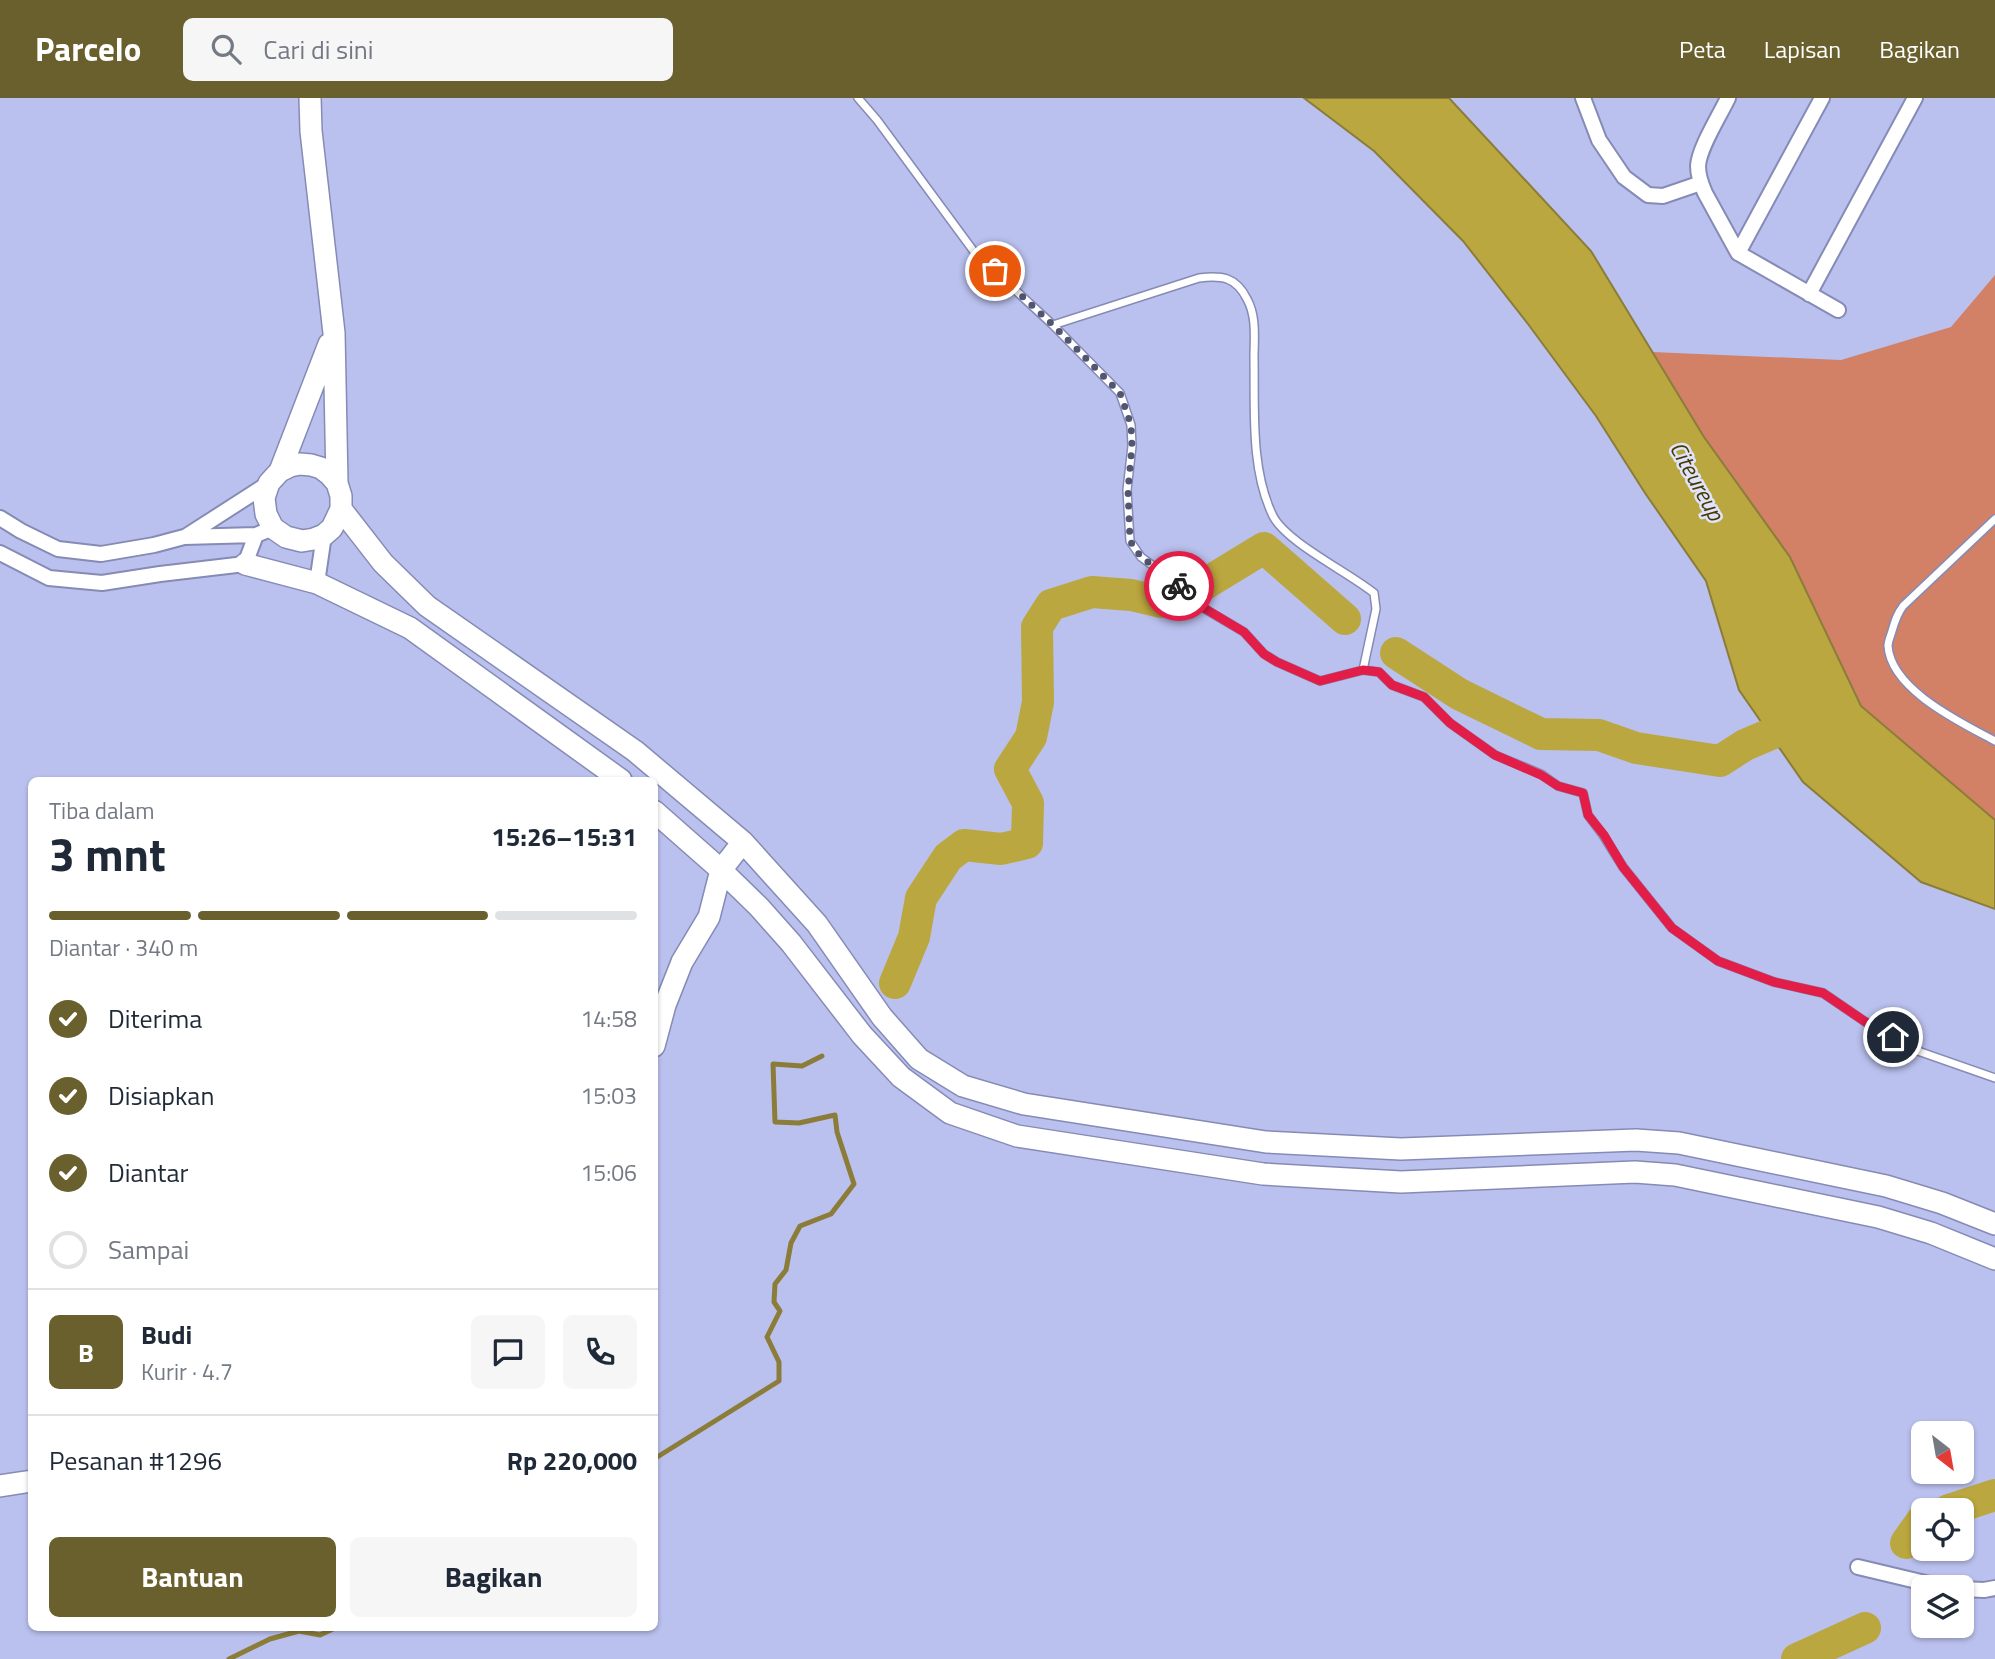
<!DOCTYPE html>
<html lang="id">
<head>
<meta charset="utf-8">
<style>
	:root { --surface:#fff; --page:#f6f6f7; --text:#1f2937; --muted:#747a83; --line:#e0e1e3; --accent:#6a602d }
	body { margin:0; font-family:"Titillium Web",sans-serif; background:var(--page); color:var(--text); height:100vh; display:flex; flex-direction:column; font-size:26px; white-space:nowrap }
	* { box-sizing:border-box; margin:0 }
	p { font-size:23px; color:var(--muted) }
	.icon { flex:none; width:38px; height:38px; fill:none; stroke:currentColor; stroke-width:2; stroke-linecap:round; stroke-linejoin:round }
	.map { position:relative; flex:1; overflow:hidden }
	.sheet { position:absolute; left:28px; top:679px; width:630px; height:854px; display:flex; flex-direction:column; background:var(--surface); border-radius:10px; box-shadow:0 2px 5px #0004 }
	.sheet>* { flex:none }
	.needle { width:46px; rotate:149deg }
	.fabs { position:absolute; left:1911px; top:1323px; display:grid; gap:14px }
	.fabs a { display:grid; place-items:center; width:63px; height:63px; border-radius:10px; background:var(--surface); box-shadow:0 2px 5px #0004; font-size:35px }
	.pin { position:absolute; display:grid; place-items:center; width:60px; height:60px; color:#fff; margin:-30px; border:4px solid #fff; border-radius:50%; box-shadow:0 2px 7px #0007 }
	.courier { position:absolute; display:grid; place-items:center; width:70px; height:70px; margin:-35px; border:5px solid #e11d48; border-radius:50%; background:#fff; color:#222; box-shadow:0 2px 9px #0007 }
	.head em { font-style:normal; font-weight:700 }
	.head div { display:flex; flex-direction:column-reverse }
	.head { display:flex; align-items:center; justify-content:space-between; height:119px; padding:0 21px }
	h1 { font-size:46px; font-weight:700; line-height:52px }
	.bar { display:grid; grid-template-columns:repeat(4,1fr); gap:10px 7px; align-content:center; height:84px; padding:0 21px }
	.bar i { height:9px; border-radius:5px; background:var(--line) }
	.bar .on { background:var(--accent) }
	.bar p { grid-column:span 4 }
	.line { display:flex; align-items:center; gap:18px; padding:0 21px; border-top:2px solid var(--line) }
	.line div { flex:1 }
	.round { display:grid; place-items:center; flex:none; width:74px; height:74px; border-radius:10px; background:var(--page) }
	ol { padding:0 21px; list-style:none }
	li { display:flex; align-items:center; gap:21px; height:77px }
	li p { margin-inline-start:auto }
	li .icon { padding:7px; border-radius:50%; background:var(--accent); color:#fff; stroke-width:4 }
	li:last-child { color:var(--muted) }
	li i { width:38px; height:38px; border:4px solid var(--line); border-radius:50% }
	.cta { display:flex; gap:14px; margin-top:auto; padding:14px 21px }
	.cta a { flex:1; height:80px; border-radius:10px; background:var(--accent); color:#fff; font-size:28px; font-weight:700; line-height:80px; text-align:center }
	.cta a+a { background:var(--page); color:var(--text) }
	header { display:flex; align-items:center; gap:42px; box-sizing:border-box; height:98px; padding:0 35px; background:var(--accent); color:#fff }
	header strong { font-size:33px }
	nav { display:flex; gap:38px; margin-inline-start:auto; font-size:24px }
	.search { width:490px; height:63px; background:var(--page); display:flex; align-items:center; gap:18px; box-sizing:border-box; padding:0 24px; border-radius:10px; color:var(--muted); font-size:26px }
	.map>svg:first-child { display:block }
	.green { fill:#d28066 }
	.water { fill:#bba73f; stroke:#8b7d39; stroke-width:2 }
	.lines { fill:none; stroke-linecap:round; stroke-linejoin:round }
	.stream { stroke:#8b7d39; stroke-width:5 }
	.river { stroke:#bba73f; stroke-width:32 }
	.lane-casing { stroke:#858bb5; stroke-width:10 }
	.street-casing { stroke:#858bb5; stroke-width:18 }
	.secondary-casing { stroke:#858bb5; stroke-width:24 }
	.lane { stroke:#fff; stroke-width:7 }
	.street { stroke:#fff; stroke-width:14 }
	.secondary { stroke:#fff; stroke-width:21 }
	.done { stroke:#525670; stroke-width:7; stroke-dasharray:0 12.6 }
	.route { stroke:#e11d48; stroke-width:9 }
	.labels { text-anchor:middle; stroke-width:5; stroke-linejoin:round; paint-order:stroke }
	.water-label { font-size:23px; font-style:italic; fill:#443a00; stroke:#e0e3fb }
</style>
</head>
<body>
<header>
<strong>Parcelo</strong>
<div class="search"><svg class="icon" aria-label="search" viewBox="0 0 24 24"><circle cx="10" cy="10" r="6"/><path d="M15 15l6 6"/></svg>Cari di sini</div>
<nav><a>Peta</a><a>Lapisan</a><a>Bagikan</a></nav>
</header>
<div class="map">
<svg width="1995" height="1561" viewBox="0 0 1995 1561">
	<rect width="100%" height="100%" fill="#bac1ee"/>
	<!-- green -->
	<path class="green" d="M1995,177v545l-134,-114 -71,-149 -86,-120 -52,-85 189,8 110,-33z"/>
	<!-- water -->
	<path class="water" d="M1304,0h145l142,153 113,186 86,120 71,149 134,114v89l-74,-27 -118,-100 -64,-92 -33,-109 -61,-88 -49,-77 -68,-92 -65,-83 -89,-90z"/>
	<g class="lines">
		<!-- stream -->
		<path class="stream" d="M654,1361l125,-78v-19l-12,-25 13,-26 -6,-9 1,-18 11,-14 5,-27 9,-17 31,-12 23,-30 -17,-52 -2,-17 -36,8 -24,-1 -2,-58 29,2 20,-10
			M229,1561l41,-20 29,-8 21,4 15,-7"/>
		<!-- river -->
		<path class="river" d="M1195,492l69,-42 81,71
			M1396,555l63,41 82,40 58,1 37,13 84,13 25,-16 63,-27
			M895,885l19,-46 7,-39 27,-41 16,-12 37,4 26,-6 1,-40 -18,-34 21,-32 7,-35 -1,-75 14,-22 41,-13 39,3 30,7
			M1949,1412l46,-15
			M1906,1445l17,-24
			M1797,1561l68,-31"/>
		<defs>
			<path id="lane" d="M858,0l19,22 98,133 78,72 67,68 11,32 1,21 -5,44 3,51 11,16 30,22 22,23 51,30 20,22 13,8 43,19 43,-11 16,2 13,13 32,12 26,26 45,32 46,19 17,12 25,7 5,22 15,20 20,32 49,61 46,33 56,21 49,11 47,32 45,25 80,28
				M1053,227l146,-47c23,-3 37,-1 48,21 10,18 7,40 7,59 1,50 -4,111 19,158 13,26 75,56 101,77l2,16 -13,61
				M1995,421l-92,87c-6,8 -8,15 -11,25 -1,4 -4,10 -4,15 3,44 74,77 107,95"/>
			<path id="street" d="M1583,0l16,42 25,37 24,18 15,1 38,-13
				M1728,0c-8,17 -29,50 -30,68 0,9 3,18 7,27l33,60 100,57
				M1738,155l84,-155
				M1809,196l106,-196
				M0,420l21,13 37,18 43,5 53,-9 30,-8 72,-2 17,-7
				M185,439l84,-54
				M0,455l49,25 53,5 58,-9 85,-10 11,-29
				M317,485l7,-48
				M1858,1469l84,20
				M1962,1491l22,1 11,-2"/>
			<path id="secondary" d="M310,0l1,33 23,202 3,150
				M280,373l49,-127
				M341,411l-9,19 -8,7 -10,4 -12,2 -16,-4 -13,-9 -7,-14 -2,-16 5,-15 11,-12 10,-5 10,-2 11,1 10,3 9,7 7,8 4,13v13l42,54 44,43 208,145 108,91 74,82 65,93 37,42 44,27 61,18 242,38 135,7 235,-9 43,3 207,43 56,17 53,21
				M245,466l72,19 93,45 211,152
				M654,713l67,59 38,37 32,36 71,92 39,42 49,36 67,23 246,38 138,8 234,-10 40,3 203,42 53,16 64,26
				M654,948l11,-41 17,-43 27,-45 12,-47 22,-28
				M0,1388l32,-5"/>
		</defs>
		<!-- lane casing -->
		<use href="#lane" class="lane-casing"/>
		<!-- street casing -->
		<use href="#street" class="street-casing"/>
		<!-- secondary casing -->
		<use href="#secondary" class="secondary-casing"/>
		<!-- lane -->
		<use href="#lane" class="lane"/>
		<!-- street -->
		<use href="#street" class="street"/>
		<!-- secondary -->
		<use href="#secondary" class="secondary"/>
	</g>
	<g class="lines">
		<!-- done -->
		<path class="done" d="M995,173l58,54 67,68 11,32 1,21 -4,44 2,51 11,16 30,22 8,7"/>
		<!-- route -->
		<path class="route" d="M1179,488l15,16 50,30 20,22 13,8 43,19 43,-11 16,2 13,13 32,12 26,26 45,32 46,20 17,11 25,7 5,22 16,20 19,32 49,61 46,33 56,21 49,11 47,32 23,12"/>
	</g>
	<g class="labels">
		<!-- water labels -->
		<g class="water-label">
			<text transform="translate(1697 383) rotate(61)" y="8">Citeureup</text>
		</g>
	</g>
</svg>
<div class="fabs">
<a><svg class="needle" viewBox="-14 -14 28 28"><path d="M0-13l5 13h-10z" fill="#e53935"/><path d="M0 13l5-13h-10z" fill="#747a83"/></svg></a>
<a><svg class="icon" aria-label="locate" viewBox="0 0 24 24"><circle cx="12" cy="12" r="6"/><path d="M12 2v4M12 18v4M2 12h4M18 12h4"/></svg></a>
<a><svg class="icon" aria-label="layers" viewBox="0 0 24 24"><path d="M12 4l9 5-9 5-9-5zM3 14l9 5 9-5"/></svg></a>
</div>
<div class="pin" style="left:995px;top:173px;background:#ea580c"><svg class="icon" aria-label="bag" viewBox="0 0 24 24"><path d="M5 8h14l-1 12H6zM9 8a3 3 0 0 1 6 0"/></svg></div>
<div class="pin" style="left:1893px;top:939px;background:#1f2937"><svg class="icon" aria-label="home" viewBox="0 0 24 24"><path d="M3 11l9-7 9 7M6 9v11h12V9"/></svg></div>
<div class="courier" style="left:1179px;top:488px"><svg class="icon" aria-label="bike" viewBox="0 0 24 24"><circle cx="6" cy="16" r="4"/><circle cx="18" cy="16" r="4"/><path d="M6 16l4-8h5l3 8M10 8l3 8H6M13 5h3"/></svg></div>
<section class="sheet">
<div class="head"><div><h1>3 mnt</h1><p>Tiba dalam</p></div><em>15:26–15:31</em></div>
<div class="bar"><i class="on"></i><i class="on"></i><i class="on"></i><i></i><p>Diantar · 340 m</p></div>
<ol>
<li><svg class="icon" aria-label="check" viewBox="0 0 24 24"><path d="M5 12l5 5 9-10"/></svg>Diterima<p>14:58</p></li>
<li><svg class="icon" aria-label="check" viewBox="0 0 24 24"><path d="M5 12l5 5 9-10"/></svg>Disiapkan<p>15:03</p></li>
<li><svg class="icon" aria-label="check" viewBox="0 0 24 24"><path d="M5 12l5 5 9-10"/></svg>Diantar<p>15:06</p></li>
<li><i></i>Sampai</li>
</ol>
<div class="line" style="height:126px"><b class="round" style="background:var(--accent);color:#fff">B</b><div><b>Budi</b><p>Kurir · 4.7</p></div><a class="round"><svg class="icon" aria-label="chat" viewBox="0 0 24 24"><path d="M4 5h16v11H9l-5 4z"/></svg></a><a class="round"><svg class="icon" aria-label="phone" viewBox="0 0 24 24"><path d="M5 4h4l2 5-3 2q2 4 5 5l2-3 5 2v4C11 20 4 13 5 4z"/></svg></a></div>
<div class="line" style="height:91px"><div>Pesanan #1296</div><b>Rp 220,000</b></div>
<div class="cta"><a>Bantuan</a><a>Bagikan</a></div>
</section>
</div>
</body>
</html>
